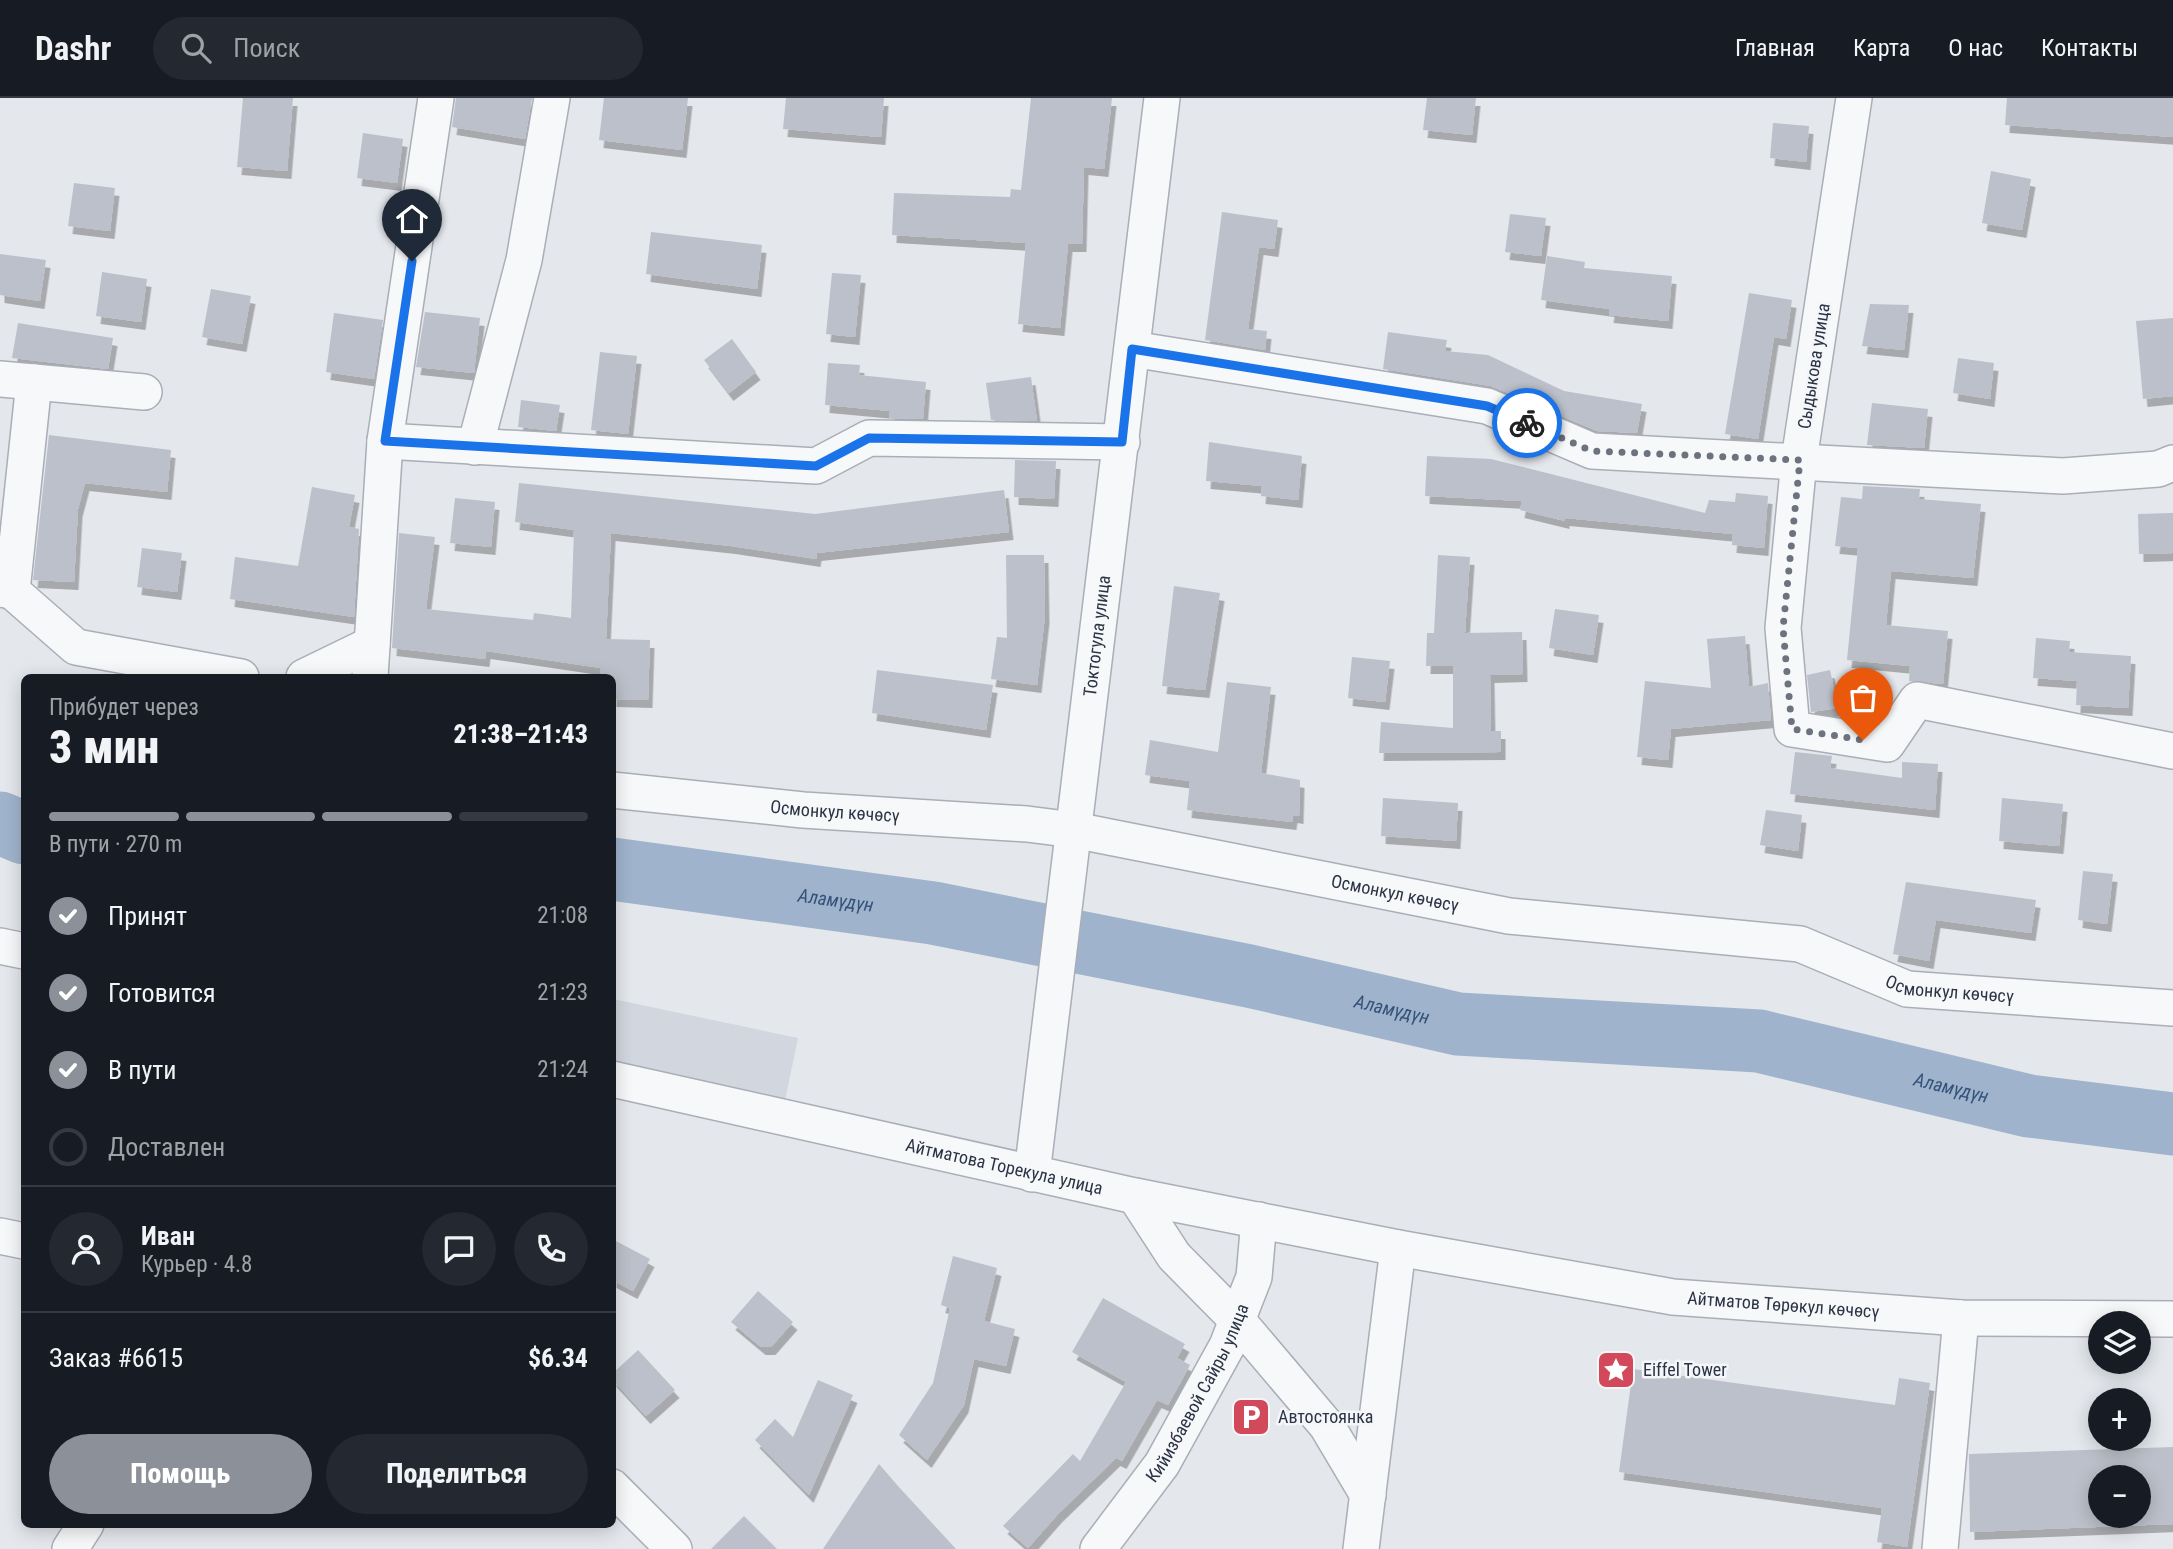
<!DOCTYPE html>
<html lang="ru">
<head>
<meta charset="utf-8">
<style>
	:root { --surface:#171b24; --page:#242831; --text:#f1f3f6; --muted:#9ea1a6; --line:#363941; --accent:#8c9099 }
	body { margin:0; font-family:"Roboto Condensed",sans-serif; background:var(--page); color:var(--text); height:100vh; display:flex; flex-direction:column; font-size:26px; white-space:nowrap }
	* { box-sizing:border-box; margin:0 }
	p { font-size:23px; color:var(--muted) }
	.icon { flex:none; width:38px; height:38px; fill:none; stroke:currentColor; stroke-width:2; stroke-linecap:round; stroke-linejoin:round }
	.map { position:relative; flex:1; overflow:hidden }
	.panel { position:absolute; left:21px; top:576px; width:595px; height:854px; display:flex; flex-direction:column; background:var(--surface); border-radius:10px; box-shadow:0 4px 18px #0003 }
	.panel>* { flex:none }
	.tools { position:absolute; left:2088px; top:1213px; display:grid; gap:14px }
	.tools a { display:grid; place-items:center; width:63px; height:63px; border-radius:50%; background:var(--surface); box-shadow:0 4px 18px #0003; font-size:35px }
	.pin { position:absolute; display:grid; place-items:center; width:60px; height:60px; color:#fff; margin:-72px -30px; border-radius:50% 50% 50% 0; rotate:-45deg; box-shadow:0 0 7px #0007 }
	.pin .icon { rotate:45deg }
	.courier { position:absolute; display:grid; place-items:center; width:70px; height:70px; margin:-35px; border:5px solid #1a73e8; border-radius:50%; background:#fff; color:#222; box-shadow:0 2px 9px #0007 }
	.headline em { font-style:normal; font-weight:800 }
	.headline div { display:flex; flex-direction:column-reverse }
	.headline { display:flex; align-items:center; justify-content:space-between; height:119px; padding:0 28px }
	h1 { font-size:46px; font-weight:800; line-height:52px }
	.bar { display:grid; grid-template-columns:repeat(4,1fr); gap:10px 7px; align-content:center; height:84px; padding:0 28px }
	.bar i { height:9px; border-radius:5px; background:var(--line) }
	.bar .selected { background:var(--accent) }
	.bar p { grid-column:span 4 }
	.line { display:flex; align-items:center; gap:18px; padding:0 28px; border-top:2px solid var(--line) }
	.line div { flex:1 }
	.round { display:grid; place-items:center; flex:none; width:74px; height:74px; border-radius:37px; background:var(--page) }
	ol { padding:0 28px; list-style:none }
	li { display:flex; align-items:center; gap:21px; height:77px }
	li p { margin-inline-start:auto }
	li .icon { padding:7px; border-radius:50%; background:var(--accent); color:#fff; stroke-width:4 }
	li:last-child { color:var(--muted) }
	li i { width:38px; height:38px; border:4px solid var(--line); border-radius:50% }
	.action { display:flex; gap:14px; margin-top:auto; padding:14px 28px }
	.action a { flex:1; height:80px; border-radius:42px; background:var(--accent); color:#fff; font-size:28px; font-weight:800; line-height:80px; text-align:center }
	.action a+a { background:var(--page); color:var(--text) }
	header { display:flex; align-items:center; gap:42px; box-sizing:border-box; height:98px; padding:0 35px; background:var(--surface); border-bottom:2px solid var(--line) }
	header strong { font-size:33px }
	nav { display:flex; gap:38px; margin-inline-start:auto; font-size:24px }
	.search { width:490px; height:63px; background:var(--page); display:flex; align-items:center; gap:18px; box-sizing:border-box; padding:0 24px; border-radius:38px; color:var(--muted); font-size:26px }
	.map>svg:first-child { display:block }
	.built { fill:#d2d6de }
	.lines { fill:none; stroke-linecap:round; stroke-linejoin:round }
	.river { stroke:#9fb4cc; stroke-width:63 }
	.building { fill:#bbc0ca; fill-rule:evenodd; filter:url(#shadow) }
	.minor-casing { stroke:#a9aeb7; stroke-width:38 }
	.minor { stroke:#f7f8fa; stroke-width:35 }
	.done { stroke:#6c737f; stroke-width:7; stroke-dasharray:0 12.6 }
	.route { stroke:#1a73e8; stroke-width:9 }
	.labels { text-anchor:middle; stroke-width:5; stroke-linejoin:round; paint-order:stroke }
	.street-label { font-size:18px; fill:#2b3445; stroke:#f4f6f9 }
	.poi-label { font-size:18px; fill:#2b3445; stroke:#f4f6f9; text-anchor:start }
	.water-label { font-size:19px; font-style:italic; fill:#34527a; stroke:#f4f6f9 }
</style>
</head>
<body>
<header>
<strong>Dashr</strong>
<div class="search"><svg class="icon" aria-label="search" viewBox="0 0 24 24"><circle cx="10" cy="10" r="6"/><path d="M15 15l6 6"/></svg>Поиск</div>
<nav><a>Главная</a><a>Карта</a><a>О нас</a><a>Контакты</a></nav>
</header>
<div class="map">
<svg width="2173" height="1451" viewBox="0 0 2173 1451">
	<defs>
		<filter id="shadow"><feDropShadow dx="4.5" dy="8" stdDeviation="0" flood-color="#0004"/></filter>
	</defs>
	<rect width="100%" height="100%" fill="#e4e7ec"/>
	<!-- built -->
	<path class="built" d="M613,901l185,39 -16,77 -169,-36z"/>
	<g class="lines">
		<!-- river -->
		<g class="river">
			<path d="M0,725l24,10"/>
			<path id="s1" d="M612,771l321,44 316,63 209,48 301,17 270,65 144,18"/>
		</g>
	</g>
	<!-- building -->
	<path class="building" d="M243,0h50l-6,73 -50,-4z
		M456,0h76l-7,41 -73,-12z
		M604,0h84l-6,52 -83,-10z
		M786,0h98l-3,39 -98,-8z
		M1031,0h81l-8,71 -20,-2 -2,77h-14l-8,84 -42,-4 8,-81 -134,-8 2,-42 116,4 1,-8 10,1z
		M1427,0h49l-4,37 -49,-5z
		M2007,0h166v39l-168,-12z
		M1773,25l36,3 -3,36 -36,-4z
		M363,35l40,6 -6,44 -40,-5z
		M1991,73l40,8 -9,51 -40,-7z
		M74,85l41,5 -5,43 -42,-5z
		M1222,114l56,8 -4,29 -15,-2 -11,82 19,2 -2,19 -60,-10z
		M1510,116l36,4 -5,38 -36,-4z
		M651,134l111,13 -5,44 -111,-15z
		M0,156l46,6 -6,41 -40,-6z
		M1547,158l38,6 -1,6 88,8 -4,45 -59,-6 1,-6 -69,-9z
		M102,174l45,7 -6,43 -45,-6z
		M832,175l29,2 -6,62 -29,-3z
		M211,191l40,7 -9,48 -40,-7z
		M1749,195l43,7 -6,39 -12,-2 -16,102 -33,-5z
		M1870,206l39,1 -5,45 -42,-4z
		M425,214l55,6 -6,55 -58,-6z
		M334,215l49,7 -9,59 -48,-7z
		M2173,220v78l-30,3 -7,-78z
		M18,225l95,15 -5,31 -96,-11z
		M1388,234l59,8 -2,11 43,4 76,36 78,13 -5,29 -40,-2 -106,-45 -108,-17z
		M732,241l24,33 -27,21 -25,-33z
		M600,254l37,4 -9,78 -37,-4z
		M1958,260l36,5 -4,36 -37,-6z
		M828,265l32,2 -1,10 67,7 -3,37 -34,-1 1,-7 -65,-6z
		M1031,279l6,44 -46,-1 -5,-37z
		M521,302l39,5 -4,26 -38,-4z
		M1872,305l56,6 -4,39 -57,-3z
		M49,337l122,15 -4,42 -82,-9 -7,26 -4,73 -41,-2z
		M1209,344l93,14 -4,44 -37,-4 1,-10 -56,-5z
		M1427,358l64,3 214,54 4,-13 26,2 1,-9 32,3 -4,52 -32,-3 1,-11 -168,-16v3l-45,-11 2,-9 -97,-5z
		M1015,362l41,1 -2,38 -40,-2z
		M519,385l296,31 189,-24 5,42 -192,21 -1,6 -85,-13 -120,-13 -5,106 44,1 -2,60 -36,-1v-22h-12l1,-9 -115,-17 -1,8 -93,-11 7,-115 36,4 -9,72 107,11 1,-7 37,5 3,-88 -59,-8z
		M1863,388l57,3 -1,10 62,5 -8,74 -82,-7 -5,54 62,6 -5,53 -34,-3 1,-15 -63,-6 11,-112 -23,-2 6,-49 21,2z
		M312,389l43,8 -6,32 10,2 -5,88 -124,-18 5,-42 63,9z
		M455,400l40,4 -4,45 -41,-4z
		M2173,415v40l-34,1 -1,-40z
		M142,450l40,5 -5,39 -40,-5z
		M1006,457h38l1,61 -8,69 -46,-6 6,-42 10,1z
		M1438,457l32,2 -5,76 57,-1 1,42 -33,1 1,56h10v21l-122,1 2,-31 72,6v-62h-27l1,-33h7z
		M1174,488l46,7 -15,97 -43,-4z
		M1555,511l44,6 -6,40 -44,-7z
		M1745,538l4,51 19,-4 3,37 -100,9 -3,31 -31,-3 8,-76 66,7 -4,-49z
		M2036,540l34,3 -1,11 62,4 -3,52 -52,-3 1,-24 -44,-3z
		M1352,559l38,4 -5,41 -37,-4z
		M877,572l116,15 -7,45 -114,-17z
		M1830,572l8,38 -27,4 -4,-37z
		M1227,584l44,5 -10,86 39,7 -1,36 -6,-1 -1,7 -105,-12 3,-29 -45,-6 5,-35 68,12z
		M1795,654l37,4 -2,12 72,10v-16l36,2 -3,46 -145,-16z
		M1383,700l75,5 -2,38 -75,-5z
		M2002,700l61,6 -4,42 -60,-5z
		M1766,712l36,5 -4,36 -38,-6z
		M2083,773l30,3 -6,50 -29,-4z
		M1906,784l130,18 -5,33 -95,-13 -7,41 -36,-7z
		M612,1141l38,20 -17,32 -21,-11z
		M953,1158l44,12 -13,53 31,8 -9,37 -32,-7 -10,46 -37,55 -28,-25 34,-52 17,-75 -9,-3z
		M758,1193l35,31 -22,25h-10l-30,-25z
		M1103,1200l82,46 -8,14 13,7 -22,40 -11,-5 -35,61 -6,-3 -58,56 -30,34 -25,-22 70,-72 7,7 46,-79 -54,-30z
		M638,1252l37,40 -29,26 -34,-37v-5z
		M1633,1271l262,36 4,-27 31,5 -23,164 -30,-5 5,-34 -263,-36z
		M818,1282l35,15 -44,100 -54,-55 20,-21 18,18z
		M2173,1349v77l-203,8 -1,-78zM2100,1379h38v39h-38z
		M879,1366l19,22 58,63h-133z
		M744,1418l33,33h-66z"/>
	<g class="lines">
		<defs>
			<g id="minor">
				<path d="M1854,0l-55,362 -16,168 9,101 95,15 30,-44 256,51"/>
				<path d="M1132,251l355,57 105,45 471,25 95,-7 15,-6"/>
				<path d="M0,281l144,13"/>
				<path d="M385,343l431,25 53,-28 253,4"/>
				<path d="M475,349l49,-187 28,-162"/>
				<path d="M0,491l12,2 64,56 165,30"/>
				<path d="M12,493l22,-209"/>
				<path d="M304,579l68,-33"/>
				<path d="M370,579l15,-236 51,-343"/>
				<path id="s2" d="M612,692l191,20 224,14 47,6 435,86 291,28 107,45 266,19"/>
				<path d="M0,848l24,5"/>
				<path id="s3" d="M612,981l523,117 263,52 275,49 288,21 212,1"/>
				<path id="s4" d="M1032,1076l130,-1076"/>
				<path d="M1135,1098l39,60 64,65 89,105 41,69"/>
				<path d="M0,1138l24,5"/>
				<path d="M612,1389l62,62"/>
				<path d="M70,1451l16,-25"/>
				<path id="s5" d="M1098,1451l64,-85 65,-118 27,-69 5,-57"/>
				<path d="M1361,1451l37,-301"/>
				<path d="M1940,1451l21,-231"/>
			</g>
		</defs>
		<!-- minor casing -->
		<use href="#minor" class="minor-casing"/>
		<!-- minor -->
		<use href="#minor" class="minor"/>
	</g>
	<g class="lines">
		<!-- done -->
		<path class="done" d="M1527,325l65,28 208,9 -17,168 9,101 71,11"/>
		<!-- route -->
		<path class="route" d="M412,163l-27,180 431,25 53,-28 253,4 10,-93 355,57 40,17"/>
	</g>
	<!-- icons -->
	<defs>
		<symbol id="sight-square" viewBox="-11 -11 22 22"><rect x="-9" y="-9" width="18" height="18" rx="4" fill="#d1495b" stroke="#f4f6f9"/><path d="M0-6L1.8-2.2L6-1.7L2.9 1.2L3.7 5.4L0 3.3L-3.7 5.4L-2.9 1.2L-6-1.7L-1.8-2.2Z" fill="#fff"/></symbol>
		<symbol id="parking-square" viewBox="-11 -11 22 22"><rect x="-9" y="-9" width="18" height="18" rx="4" fill="#d1495b" stroke="#f4f6f9"/><path d="M-3.5-5.5H1a3.5 3.5 0 0 1 0 7H-1V5.5H-3.5ZM-1-3.4V-.6H.8a1.4 1.4 0 0 0 0-2.8Z" fill="#fff"/></symbol>
	</defs>
	<g fill-rule="evenodd">
		<use href="#sight-square" x="1594" y="1250" width="44" height="44"/>
		<use href="#parking-square" x="1229" y="1297" width="44" height="44"/>
	</g>
	<g class="labels">
		<!-- street labels -->
		<g class="street-label">
			<text transform="translate(1814 268) rotate(-81)" y="6">Сыдыкова улица</text>
			<text dy="6" stroke="none"><textPath href="#s4" startOffset="542">Токтогула улица</textPath></text>
			<text dy="6" stroke="none"><textPath href="#s2" startOffset="224">Осмонкул көчөсү</textPath></text>
			<text dy="6" stroke="none"><textPath href="#s2" startOffset="791">Осмонкул көчөсү</textPath></text>
			<text dy="6" stroke="none"><textPath href="#s2" startOffset="1358">Осмонкул көчөсү</textPath></text>
			<text dy="6" stroke="none"><textPath href="#s3" startOffset="402">Айтматова Торекула улица</textPath></text>
			<text dy="6" stroke="none"><textPath href="#s3" startOffset="1194">Айтматов Төрөкул көчөсү</textPath></text>
			<text dy="6" stroke="none"><textPath href="#s5" startOffset="186">Кийизбаевой Сайры улица</textPath></text>
		</g>
		<!-- poi labels -->
		<g class="poi-label">
			<text x="1643" y="1278">Eiffel Tower</text>
			<text x="1278" y="1325">Автостоянка</text>
		</g>
		<!-- water labels -->
		<g class="water-label">
			<text dy="7" stroke="none"><textPath href="#s1" startOffset="226">Аламүдүн</textPath></text>
			<text dy="7" stroke="none"><textPath href="#s1" startOffset="793">Аламүдүн</textPath></text>
			<text dy="7" stroke="none"><textPath href="#s1" startOffset="1360">Аламүдүн</textPath></text>
		</g>
	</g>
</svg>
<div class="tools">
<a><svg class="icon" aria-label="layers" viewBox="0 0 24 24"><path d="M12 4l9 5-9 5-9-5zM3 14l9 5 9-5"/></svg></a>
<a>+</a>
<a>−</a>
</div>
<div class="pin" style="left:1863px;top:642px;background:#ea580c"><svg class="icon" aria-label="bag" viewBox="0 0 24 24"><path d="M5 8h14l-1 12H6zM9 8a3 3 0 0 1 6 0"/></svg></div>
<div class="pin" style="left:412px;top:163px;background:#1f2937"><svg class="icon" aria-label="home" viewBox="0 0 24 24"><path d="M3 11l9-7 9 7M6 9v11h12V9"/></svg></div>
<div class="courier" style="left:1527px;top:325px"><svg class="icon" aria-label="bike" viewBox="0 0 24 24"><circle cx="6" cy="16" r="4"/><circle cx="18" cy="16" r="4"/><path d="M6 16l4-8h5l3 8M10 8l3 8H6M13 5h3"/></svg></div>
<section class="panel">
<div class="headline"><div><h1>3 мин</h1><p>Прибудет через</p></div><em>21:38–21:43</em></div>
<div class="bar"><i class="selected"></i><i class="selected"></i><i class="selected"></i><i></i><p>В пути · 270 m</p></div>
<ol>
<li><svg class="icon" aria-label="check" viewBox="0 0 24 24"><path d="M5 12l5 5 9-10"/></svg>Принят<p>21:08</p></li>
<li><svg class="icon" aria-label="check" viewBox="0 0 24 24"><path d="M5 12l5 5 9-10"/></svg>Готовится<p>21:23</p></li>
<li><svg class="icon" aria-label="check" viewBox="0 0 24 24"><path d="M5 12l5 5 9-10"/></svg>В пути<p>21:24</p></li>
<li><i></i>Доставлен</li>
</ol>
<div class="line" style="height:126px"><a class="round"><svg class="icon" aria-label="person" viewBox="0 0 24 24"><circle cx="12" cy="8" r="4"/><path d="M4 21q1-7 8-7t8 7"/></svg></a><div><b>Иван</b><p>Курьер · 4.8</p></div><a class="round"><svg class="icon" aria-label="chat" viewBox="0 0 24 24"><path d="M4 5h16v11H9l-5 4z"/></svg></a><a class="round"><svg class="icon" aria-label="phone" viewBox="0 0 24 24"><path d="M5 4h4l2 5-3 2q2 4 5 5l2-3 5 2v4C11 20 4 13 5 4z"/></svg></a></div>
<div class="line" style="height:91px"><div>Заказ #6615</div><b>$6.34</b></div>
<div class="action"><a>Помощь</a><a>Поделиться</a></div>
</section>
</div>
</body>
</html>
